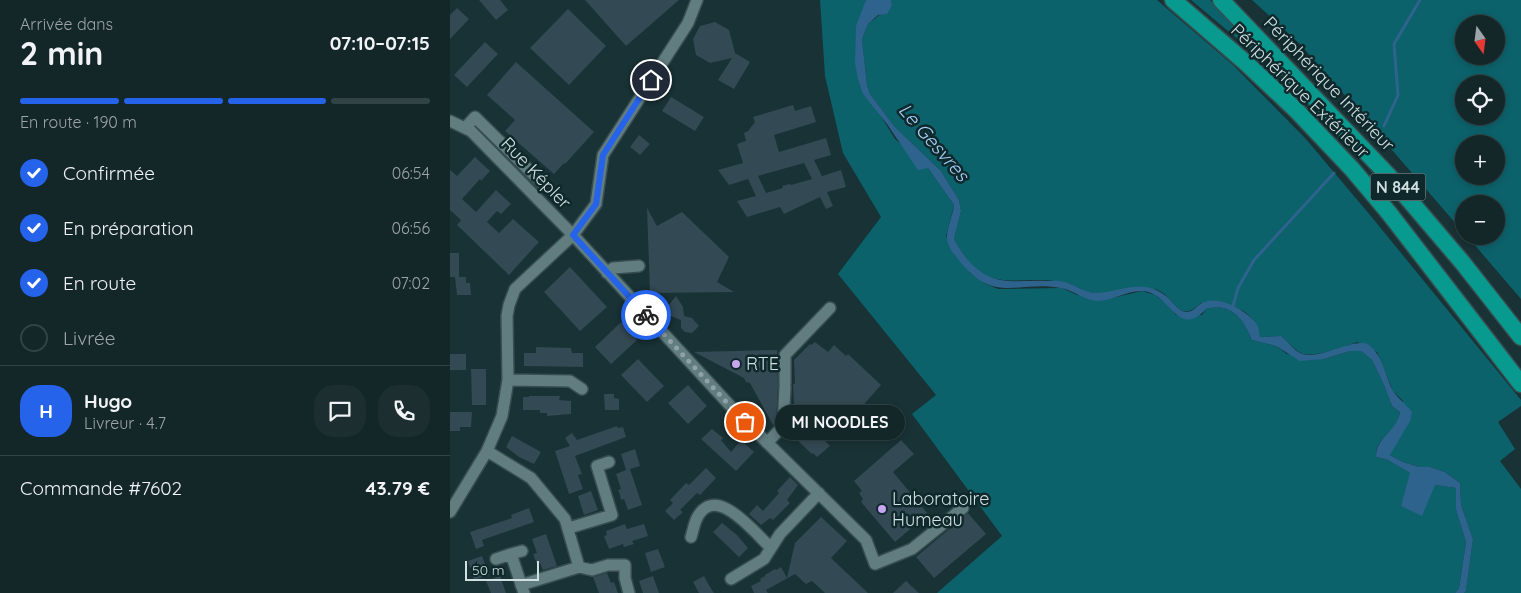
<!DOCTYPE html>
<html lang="fr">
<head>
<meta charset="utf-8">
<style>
	:root { --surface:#132628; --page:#1c2e30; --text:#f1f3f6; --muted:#9da5a8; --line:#324345; --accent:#2563eb }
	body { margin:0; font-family:Quicksand,sans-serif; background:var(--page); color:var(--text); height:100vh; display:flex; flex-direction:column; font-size:19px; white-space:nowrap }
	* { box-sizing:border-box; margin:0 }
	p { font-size:16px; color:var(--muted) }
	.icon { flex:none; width:28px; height:28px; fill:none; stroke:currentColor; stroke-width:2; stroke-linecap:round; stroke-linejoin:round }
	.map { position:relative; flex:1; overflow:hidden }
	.drawer { display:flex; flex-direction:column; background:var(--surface); width:450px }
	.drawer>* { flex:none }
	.needle { width:32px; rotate:166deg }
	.fabs { position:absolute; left:1005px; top:15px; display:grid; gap:10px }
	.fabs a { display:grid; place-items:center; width:50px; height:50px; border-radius:50%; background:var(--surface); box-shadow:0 2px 8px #0003,0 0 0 1px var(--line); font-size:25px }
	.scale { position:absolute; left:15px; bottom:12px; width:74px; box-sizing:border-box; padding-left:5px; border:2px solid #d0dfe1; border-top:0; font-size:14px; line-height:18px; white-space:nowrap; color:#d0dfe1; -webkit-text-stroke:4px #0e282b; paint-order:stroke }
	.pin { position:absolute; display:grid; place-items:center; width:42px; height:42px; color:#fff; margin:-21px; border:2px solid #fff; border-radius:50%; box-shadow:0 1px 5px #0007 }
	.courier { position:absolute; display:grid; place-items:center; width:50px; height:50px; margin:-25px; border:4px solid #2563eb; border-radius:50%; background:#fff; color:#222; box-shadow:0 1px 6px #0007 }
	.bubble { position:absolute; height:35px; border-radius:18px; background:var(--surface); box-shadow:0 2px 8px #0003,0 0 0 1px var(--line); font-size:16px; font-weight:700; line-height:35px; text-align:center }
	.head em { font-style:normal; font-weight:700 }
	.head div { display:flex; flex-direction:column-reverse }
	.head { display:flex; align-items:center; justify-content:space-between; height:85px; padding:0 20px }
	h1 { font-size:32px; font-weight:700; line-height:38px }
	.bar { display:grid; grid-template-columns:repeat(4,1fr); gap:8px 5px; align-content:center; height:60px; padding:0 20px }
	.bar i { height:6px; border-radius:4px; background:var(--line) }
	.bar .active { background:var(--accent) }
	.bar p { grid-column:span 4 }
	.line { display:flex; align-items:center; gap:12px; padding:0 20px; border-top:1px solid var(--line) }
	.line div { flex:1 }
	.round { display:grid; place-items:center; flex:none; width:52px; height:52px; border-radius:20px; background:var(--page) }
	ol { padding:0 20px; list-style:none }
	li { display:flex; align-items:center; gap:15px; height:55px }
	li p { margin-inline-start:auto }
	li .icon { padding:5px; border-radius:50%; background:var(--accent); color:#fff; stroke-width:4 }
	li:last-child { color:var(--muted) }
	li i { width:28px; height:28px; border:2px solid var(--line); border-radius:50% }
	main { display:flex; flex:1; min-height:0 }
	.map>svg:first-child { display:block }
	.green { fill:#0c626b; fill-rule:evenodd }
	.water { fill:#2e638d }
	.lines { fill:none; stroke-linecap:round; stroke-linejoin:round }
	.stream { stroke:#2e638d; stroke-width:3 }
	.building { fill:#334953; fill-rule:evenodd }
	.minor-casing { stroke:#374d50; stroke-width:14 }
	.highway-casing { stroke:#374d50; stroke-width:19 }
	.minor { stroke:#617d80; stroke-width:11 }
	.highway { stroke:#089a8f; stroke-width:16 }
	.done { stroke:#90a2a5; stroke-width:5; stroke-dasharray:0 9 }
	.route { stroke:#2563eb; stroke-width:6 }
	.poi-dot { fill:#c8a6ef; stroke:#0e282b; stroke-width:2 }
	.labels { text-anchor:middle; stroke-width:5; stroke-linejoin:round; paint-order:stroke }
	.shield { fill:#0e282b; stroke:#96a8aa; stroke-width:1 }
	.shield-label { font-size:16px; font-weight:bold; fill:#d0dfe1 }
	.street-label { font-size:18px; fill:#d0dfe1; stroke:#0e282b }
	.poi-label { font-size:18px; fill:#d0dfe1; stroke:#0e282b; text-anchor:start }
	.water-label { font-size:19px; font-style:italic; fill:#a3cef5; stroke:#0e282b }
</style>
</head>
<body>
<main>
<section class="drawer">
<div class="head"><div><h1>2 min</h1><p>Arrivée dans</p></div><em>07:10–07:15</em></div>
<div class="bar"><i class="active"></i><i class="active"></i><i class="active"></i><i></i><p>En route · 190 m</p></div>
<ol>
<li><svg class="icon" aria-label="check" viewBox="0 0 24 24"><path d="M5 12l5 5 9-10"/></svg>Confirmée<p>06:54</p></li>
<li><svg class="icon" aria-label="check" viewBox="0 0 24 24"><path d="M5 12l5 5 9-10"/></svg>En préparation<p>06:56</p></li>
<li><svg class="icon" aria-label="check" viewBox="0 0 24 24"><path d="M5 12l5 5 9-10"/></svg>En route<p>07:02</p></li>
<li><i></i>Livrée</li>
</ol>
<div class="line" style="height:90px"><b class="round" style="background:var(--accent);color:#fff">H</b><div><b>Hugo</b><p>Livreur · 4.7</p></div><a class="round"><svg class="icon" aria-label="chat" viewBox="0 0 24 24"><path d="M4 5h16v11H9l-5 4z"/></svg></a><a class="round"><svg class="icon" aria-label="phone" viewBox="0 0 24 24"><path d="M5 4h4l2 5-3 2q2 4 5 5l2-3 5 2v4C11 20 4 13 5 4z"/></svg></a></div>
<div class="line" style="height:65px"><div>Commande #7602</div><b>43.79 €</b></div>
</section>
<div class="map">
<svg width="1071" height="593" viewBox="0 0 1071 593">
	<rect width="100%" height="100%" fill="#193235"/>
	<!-- green -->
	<path class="green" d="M370,0h46l-8,79 37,60 33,29 26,37 -8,31 24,37 16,11 12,5 64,-1 15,7 35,3 30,-7 13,4 12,9 9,11h26l5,-7c5,0 12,-1 16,0 16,4 23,18 29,32l24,6 11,8 37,5 26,-8h11l11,9 12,25 8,21 8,6c-3,20 -25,25 -24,45l10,2 24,14v2l25,10 21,3v22l10,32 -7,46 -4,5h-518l65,-57 -90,-122 24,-19 -98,-121 43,-57 -38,-64 -18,-77z
		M441,0h266l76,65 72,73 65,77 151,185v6l-23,16 17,27 -15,12 21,28v104h-57l2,-2 7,-52 -12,-34 -1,-22 -15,-11 -15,-5h-11l-16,-5 -13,-7 4,-8 9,-46 -10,-10 -16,-39 -20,-10c-12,5 -42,15 -54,12 -8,-3 -15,-13 -22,-18l-21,1c-7,-31 -31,-34 -59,-34 -24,23 -25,-8 -46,-14 -3,0 -8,1 -11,1 -16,1 -34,4 -50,3 -12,-1 -21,-10 -32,-11 -53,-8 -76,16 -108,-43l7,-28 -2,-11 -18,-29 -46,-44 -25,-33 -3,-9 -5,-46 6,-15 24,-19z
		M741,0h19l67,69 -1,2z
		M802,0h269v299l-54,-63h29v-32h-32v29l-163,-188zM1014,24h32v32h-32zM1014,84h32v32h-32zM1014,144h32v32h-32z"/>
	<!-- water -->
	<path class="water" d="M416,0h25l1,5 -5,9 -9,1 -10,9 -6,15 5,46 3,9 25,33 46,44 18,29 2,11 -7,28c12,22 27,40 54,42 12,1 25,-1 38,0 6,0 13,-1 19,1 10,3 20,11 32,11 16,-1 32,-8 48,-6 8,1 15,4 21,9 7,5 11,15 20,16 8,0 10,-6 16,-9 16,-9 44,7 54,20 3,4 3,9 4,14l21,-1c7,5 13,15 21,18 18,6 54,-18 67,-9 13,10 16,29 23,44 4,8 14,15 20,23l-2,9 -20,34 13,7 16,5h11l15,5 15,11 1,22 12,34 -7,52 -2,2h-9l4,-5 7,-46 -10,-32v-22l-21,-3 -13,31 -21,-10 9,-33 -24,-14 -10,-2c0,-20 21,-26 24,-45l-8,-6 -8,-21 -12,-25 -11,-9h-11l-26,8 -24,2 -24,-15 -24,-6c-6,-14 -13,-28 -29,-32 -4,-1 -11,0 -16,0 -30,34 -37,-18 -66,-17 -15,0 -29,10 -44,10 -13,-1 -24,-11 -36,-13 -42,-8 -65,16 -99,-24 -6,-8 -14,-15 -15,-26 -1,-7 6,-24 7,-33l-26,-37 -10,2 -31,-46 -24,-30 -5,-15 -3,-16 1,-37z"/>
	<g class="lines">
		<!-- stream -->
		<path class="stream" d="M934,126l14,-31 -4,-51 26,-44
			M781,307l2,-1 5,-18 16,-28 80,-87"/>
	</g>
	<!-- building -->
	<path class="building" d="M29,0h21l8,10 -12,10z
		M135,0h94l-53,46z
		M7,8l12,11 -19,20v-24z
		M118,9l38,37 -37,39 -39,-37z
		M265,22l14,8 6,23 15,9 -16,27 -16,-9 14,-22 -22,5 -14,-8 -3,-16 7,-13z
		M35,42l13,12 -31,33 -13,-12z
		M66,62l78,70 -29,32 -1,-1 -10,11 -49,-43 10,-11 -28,-25z
		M221,97l33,20 -9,14 -33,-20z
		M343,105l2,6 16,-5 5,16 -42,13 5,17 47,-14 5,17 -17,5 8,16 19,-6 5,17 -19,5 6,14 -7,3 -6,-12 -36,17 -4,-7 -33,10 -10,-16 19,-5 -8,-17 -19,6 -11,-15 25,-7 -6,-19 9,-3 -2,-8 4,-2 7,-9 -2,-5zM354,163l8,16 -21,6 -1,-1 -8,2 1,2 -17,5 -8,-17z
		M189,135l11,9 -10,11 -10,-8z
		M25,157l15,14 -9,10 -1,-2 -18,20 14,13 20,-22 15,14 -10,10 -4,-3 -10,11 12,11 14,-14 26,23 -30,33 -52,-50 4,-5 -11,-10v-40l7,6z
		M197,208l10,18 25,-14 47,45 -12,25 17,10 -82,1 -2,-1z
		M0,253h9v24h7v6h4l1,12h-14l-2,-18h-5z
		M120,267l37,40 -27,24 -36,-39z
		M226,296l7,11 1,9 8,2 7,8 -7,7 -7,-1 -4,-4v-8l-10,-4 -3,-4v-6z
		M171,322l16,18 -26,24 -16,-17z
		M365,342l13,10 6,-7 12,11 2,-2 33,31 -31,35 -2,-1 -11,12 -23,-22 1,22 15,15 -13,11 -4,-4 -1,1 -16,-15 -3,-55h2l-1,-24 16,-16 1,1z
		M86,347l35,1 1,5h11v14l-59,-1v-13h12z
		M327,350l1,35 -2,38 -3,2 -23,-42 -4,-1 -2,-4 -50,-26z
		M0,354h16v16h-16z
		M188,359l26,27 -17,16 -26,-27z
		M21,369h15v36h-14z
		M238,385l19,21 -19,18 -20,-21z
		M154,394h10v4l5,1v11h-14z
		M79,396h31l-1,4 12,1v13l-24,2v-3h-7v-3h-17v-13h6z
		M0,412h22l-1,15h-11v4h-10z
		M167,426l1,2 5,-1 3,10 -51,19 7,18 -4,1 5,14 -14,5 -14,-43 15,-5 -5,-8 7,-5 5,7z
		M262,429l11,9 -2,2 10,12 10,-12 13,12 -18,19 -35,-32z
		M62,436l29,16 -7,12 -15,-7 -13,-10z
		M451,440l13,14 -21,18 35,42 -33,28 -34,-40 2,-3 -4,-6 3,-2 -8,-10z
		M185,449l5,17 -10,3 12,36 -14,5 -4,-11 -3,1 -1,-5 -2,-5 3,-1 -5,-15 10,-4 -5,-16z
		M256,468l10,10 -16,17 -3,-2 -17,17 3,2 -9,8 -9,-9 8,-8 -3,-3 16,-17 3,2z
		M340,477l8,8 -11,15 3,3 -17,17 -3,-2 -9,7 -12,-11 8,-9 6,6 16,-18 -2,-2z
		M141,491l7,19 -14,5 -6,-19z
		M79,508l5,14 -52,18 2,6 -8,3 -6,-17 42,-14 -1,-3z
		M518,513l18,21 -52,44 -18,-21z
		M371,517l26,24 -16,17 37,35h-43l-13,-12 -6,3 -11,-10 -29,16 2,3h-14l-3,-7 10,-5 -1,-2 5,-3v-1l10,-6 1,1 5,-3 6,11 8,-35z
		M272,523l15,12 11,13 -9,9 -26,-25z
		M175,524l2,5 17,-5 4,12 -16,5 2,3 -10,3 -1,-3 -14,5 -5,-13 3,-1 -1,-4z
		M96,534l11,32 -14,4 -3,-7 -3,1 -4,-10 4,-1 -5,-14z
		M208,549l7,18 -14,5 -6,-19z
		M32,556l7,19 -15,5 -6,-19z
		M157,573l4,10 3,-1 4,11h-19l-6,-16z
		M50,576l6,17h-15l-5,-12z
		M203,576l6,17h-16l-4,-12z
		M254,576l6,11 4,6h-15l-6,-11z
		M456,581l13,12h-26z"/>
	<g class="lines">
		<defs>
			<path id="minor" d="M0,121l21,10 102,104 162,176 131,129 9,24 37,-15 51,-41
				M15,128l10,-11 67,66
				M157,273l6,-5 26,-2
				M58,380l62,1 12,8
				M335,384v-29l45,-47
				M317,443l16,-17 2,-39
				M37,451l44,27 34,41 14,48
				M0,512l37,-61 15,-35 6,-36 -1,-64 2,-11 6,-16 58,-54 23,-31 7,-49 85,-132 9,-23
				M119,528l43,-13 -15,-49 12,-4
				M241,537c2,-6 3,-13 6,-19 18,-36 58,15 73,29
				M72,551l-11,3 13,39
				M46,559l15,-5
				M129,567l13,3 16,-5h17v13l4,15
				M281,579l33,-20 16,-25 39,-41
				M71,585l58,-18"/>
			<path id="highway" d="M723,0l73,63 50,47 56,59 37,44 132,171
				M771,0l166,174 75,88 59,75"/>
		</defs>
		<!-- minor casing -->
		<use href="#minor" class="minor-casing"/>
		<!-- highway casing -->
		<use href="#highway" class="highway-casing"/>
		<!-- minor -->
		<use href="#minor" class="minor"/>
		<!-- highway -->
		<use href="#highway" class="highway"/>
	</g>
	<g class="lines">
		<!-- done -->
		<path class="done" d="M196,315l99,107"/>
		<!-- route -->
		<path class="route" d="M196,315l-73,-80 23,-31 7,-49 48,-75"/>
	</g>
	<!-- markers -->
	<g class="poi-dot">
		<circle cx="286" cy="364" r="5"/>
		<circle cx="432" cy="509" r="5"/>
	</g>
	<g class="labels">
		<!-- shield labels -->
		<rect class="shield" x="920.5" y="173.5" width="55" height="27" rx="4"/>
		<g class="shield-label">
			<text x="948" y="193">N 844</text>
		</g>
		<!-- street labels -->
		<g class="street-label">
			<text transform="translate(879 84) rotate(46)" y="6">Périphérique Intérieur</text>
			<text transform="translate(850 91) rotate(44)" y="6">Périphérique Extérieur</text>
			<text transform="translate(86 173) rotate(46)" y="6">Rue Képler</text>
		</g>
		<!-- poi labels -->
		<g class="poi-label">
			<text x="296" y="370">RTE</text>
			<text x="442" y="505">Laboratoire<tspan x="442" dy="21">Humeau</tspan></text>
		</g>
		<!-- water labels -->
		<g class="water-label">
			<text transform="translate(484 142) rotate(49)" y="7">Le Gesvres</text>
		</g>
	</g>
</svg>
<div class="fabs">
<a><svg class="needle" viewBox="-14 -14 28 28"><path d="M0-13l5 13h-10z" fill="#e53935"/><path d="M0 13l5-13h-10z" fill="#9da5a8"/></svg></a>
<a><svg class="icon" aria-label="locate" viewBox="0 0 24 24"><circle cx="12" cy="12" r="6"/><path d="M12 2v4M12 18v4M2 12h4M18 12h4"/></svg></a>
<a>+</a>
<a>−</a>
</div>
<div class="scale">50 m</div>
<div class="pin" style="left:295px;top:422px;background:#ea580c"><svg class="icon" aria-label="bag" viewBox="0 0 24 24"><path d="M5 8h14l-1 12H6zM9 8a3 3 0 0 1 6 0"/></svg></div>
<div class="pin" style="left:201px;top:80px;background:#1f2937"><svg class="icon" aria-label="home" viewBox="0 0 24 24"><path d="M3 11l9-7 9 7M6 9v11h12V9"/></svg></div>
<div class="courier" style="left:196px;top:315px"><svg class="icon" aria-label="bike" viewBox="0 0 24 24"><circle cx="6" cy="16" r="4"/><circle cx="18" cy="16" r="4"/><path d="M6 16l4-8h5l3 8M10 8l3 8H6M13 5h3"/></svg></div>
<div class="bubble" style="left:325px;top:405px;width:130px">MI NOODLES</div>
</div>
</main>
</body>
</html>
